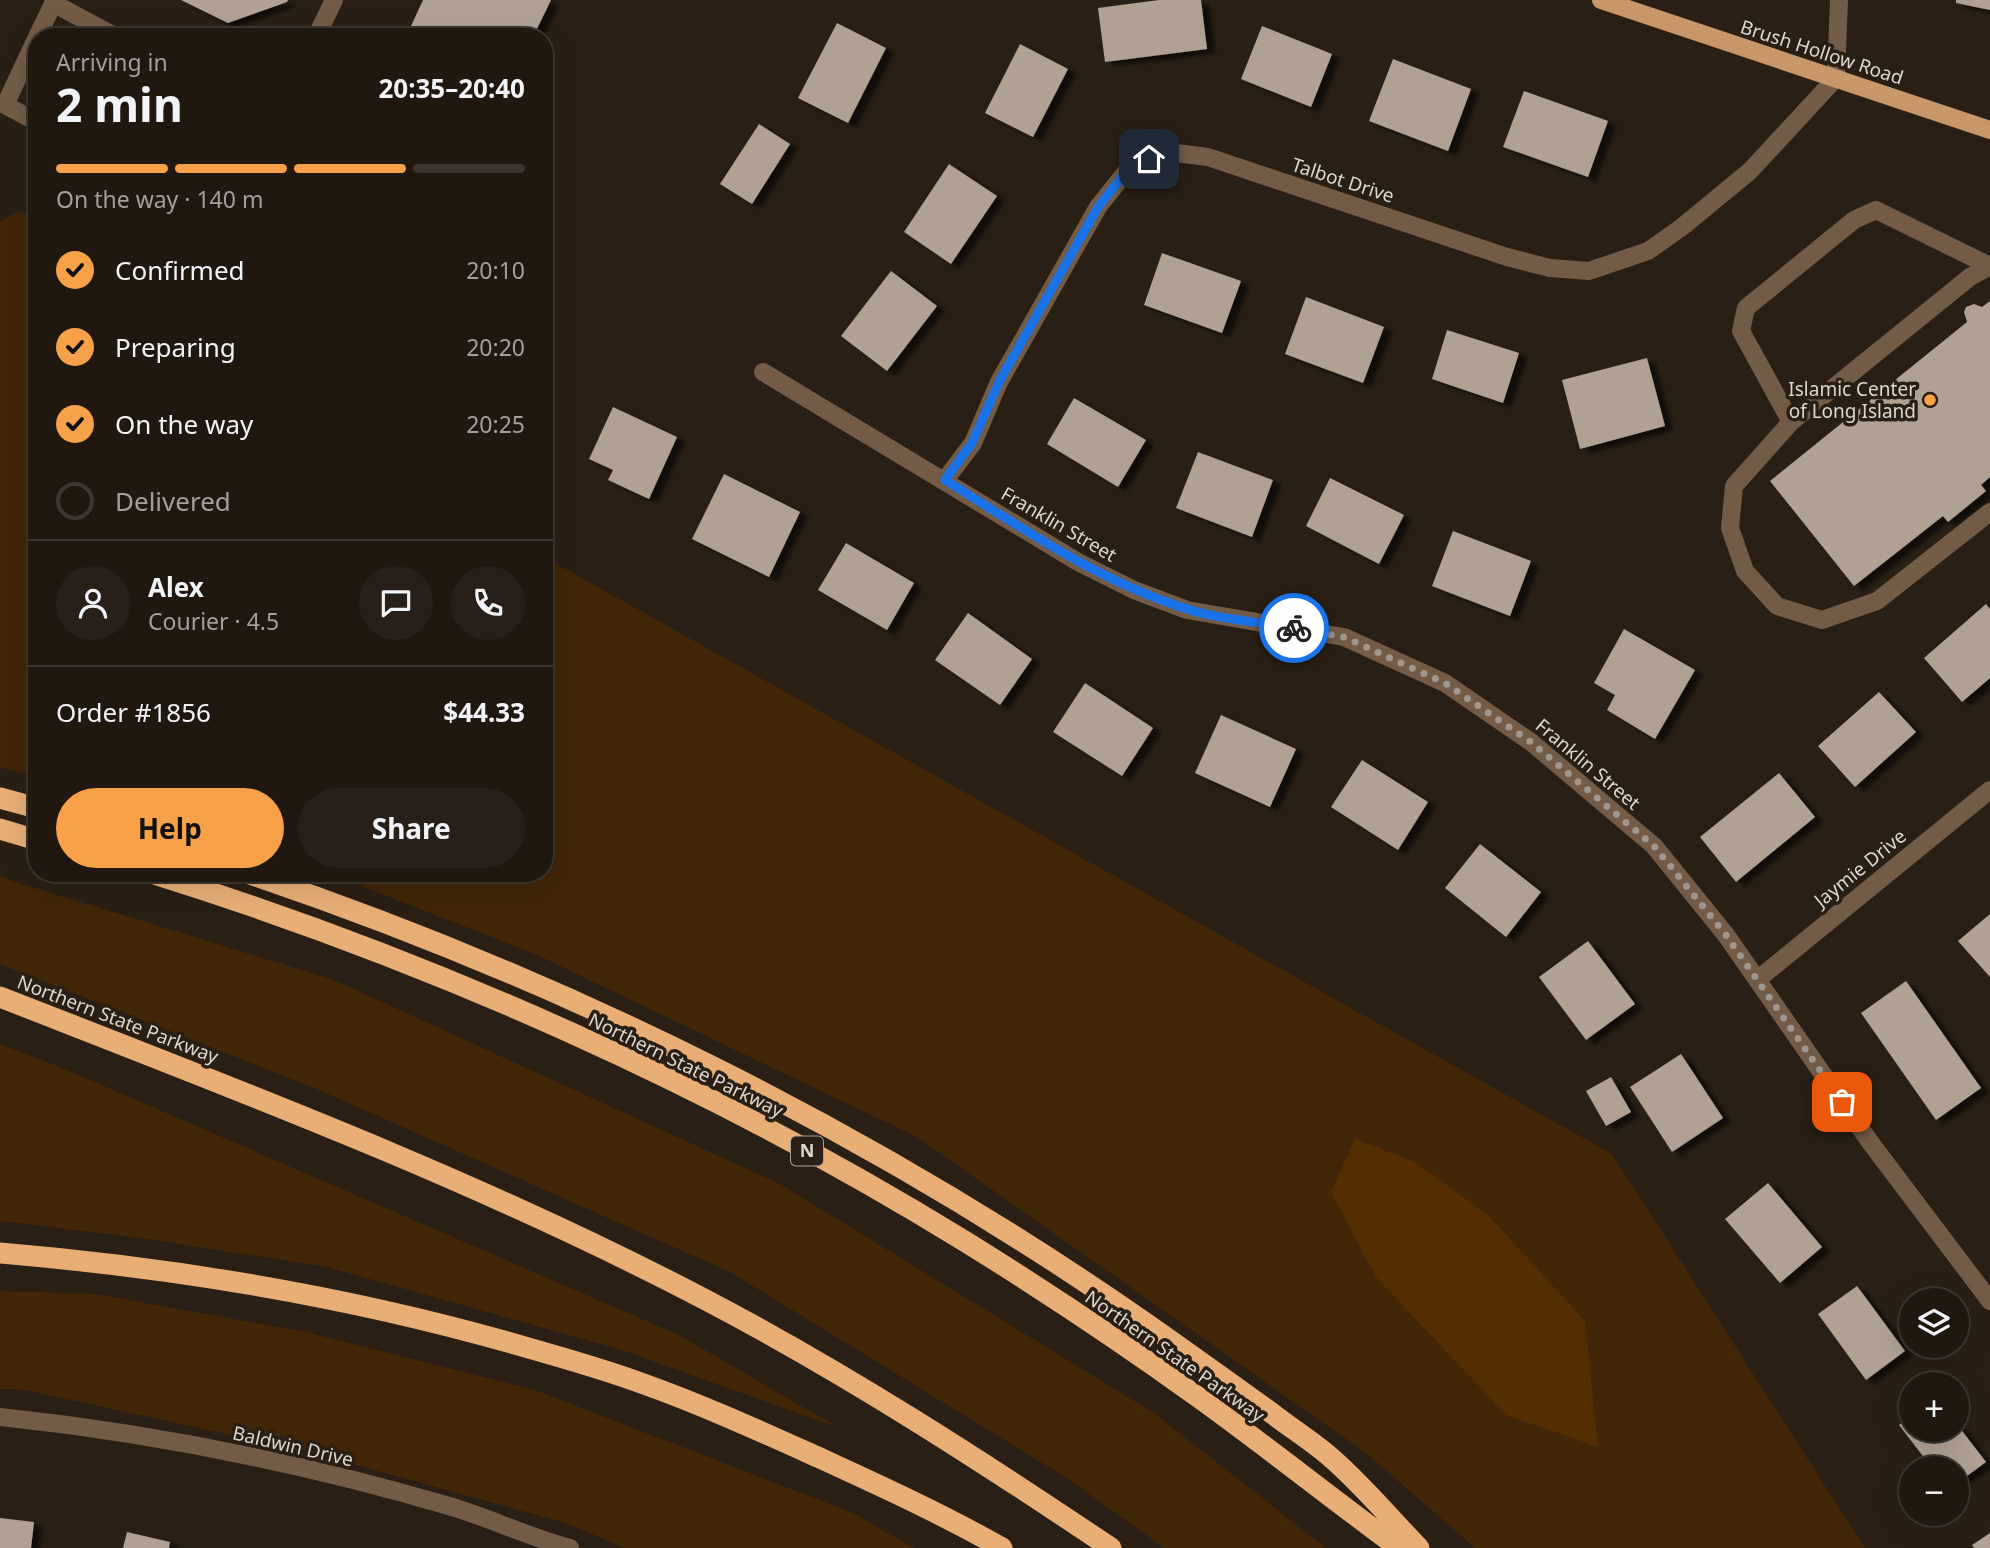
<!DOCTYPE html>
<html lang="en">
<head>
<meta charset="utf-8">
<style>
	:root { --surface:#20170f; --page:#282018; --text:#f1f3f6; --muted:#a29f9e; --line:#3d362f; --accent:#f7a248 }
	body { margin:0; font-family:"Noto Sans",sans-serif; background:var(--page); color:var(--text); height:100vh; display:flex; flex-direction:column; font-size:26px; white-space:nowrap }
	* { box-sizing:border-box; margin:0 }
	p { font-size:23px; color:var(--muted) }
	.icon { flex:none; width:38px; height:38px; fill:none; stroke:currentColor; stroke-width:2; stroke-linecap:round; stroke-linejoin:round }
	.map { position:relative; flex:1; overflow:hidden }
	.details { position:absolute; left:28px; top:28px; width:525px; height:854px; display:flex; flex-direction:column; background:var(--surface); border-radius:28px; box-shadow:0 7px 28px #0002,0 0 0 2px var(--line) }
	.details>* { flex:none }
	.fabs { position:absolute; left:1899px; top:1288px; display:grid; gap:14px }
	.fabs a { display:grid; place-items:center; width:70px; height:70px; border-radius:50%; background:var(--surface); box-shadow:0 7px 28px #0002,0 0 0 2px var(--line); font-size:35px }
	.pin { position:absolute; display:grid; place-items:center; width:60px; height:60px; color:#fff; margin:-30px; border-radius:14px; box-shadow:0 4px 10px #0006 }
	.courier { position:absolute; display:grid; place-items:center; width:70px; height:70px; margin:-35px; border:5px solid #1a73e8; border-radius:50%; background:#fff; color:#222; box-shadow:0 2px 9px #0007 }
	.headline em { font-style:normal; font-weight:700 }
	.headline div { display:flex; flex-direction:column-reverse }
	.headline { display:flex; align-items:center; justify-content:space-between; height:119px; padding:0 28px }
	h1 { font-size:46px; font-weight:700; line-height:52px }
	.bar { display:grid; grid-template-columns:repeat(4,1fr); gap:10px 7px; align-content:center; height:84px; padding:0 28px }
	.bar i { height:9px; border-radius:5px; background:var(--line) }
	.bar .active { background:var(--accent) }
	.bar p { grid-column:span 4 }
	.line { display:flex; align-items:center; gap:18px; padding:0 28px; border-top:2px solid var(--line) }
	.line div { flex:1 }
	.round { display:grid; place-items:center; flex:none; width:74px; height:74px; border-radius:37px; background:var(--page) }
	ol { padding:0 28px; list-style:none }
	li { display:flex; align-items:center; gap:21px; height:77px }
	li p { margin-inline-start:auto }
	li .icon { padding:7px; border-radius:50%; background:var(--accent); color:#111; stroke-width:4 }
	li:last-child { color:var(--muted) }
	li i { width:38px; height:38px; border:4px solid var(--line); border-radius:50% }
	.action { display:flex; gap:14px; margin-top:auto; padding:14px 28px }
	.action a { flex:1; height:80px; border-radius:42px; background:var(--accent); color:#111; font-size:28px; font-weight:700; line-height:80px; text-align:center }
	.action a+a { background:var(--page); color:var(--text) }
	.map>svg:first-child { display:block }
	.green { fill:#412608 }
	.water { fill:#542e00 }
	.building { fill:#b0a193; filter:url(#shadow) }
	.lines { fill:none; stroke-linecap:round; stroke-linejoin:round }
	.minor { stroke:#735c47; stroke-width:18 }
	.major { stroke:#c79669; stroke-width:18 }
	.highway { stroke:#e8ae76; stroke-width:21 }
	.done { stroke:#9f968e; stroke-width:7; stroke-dasharray:0 12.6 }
	.route { stroke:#1a73e8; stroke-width:9 }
	.poi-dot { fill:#f7a248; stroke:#2a1f14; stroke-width:2.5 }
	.labels { text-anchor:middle; stroke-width:7; stroke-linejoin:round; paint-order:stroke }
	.shield { fill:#2a1f14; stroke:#a89f97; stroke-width:2 }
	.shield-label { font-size:18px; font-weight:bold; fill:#ded6cf }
	.street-label { font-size:19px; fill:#ded6cf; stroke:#2a1f14 }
	.poi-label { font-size:19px; fill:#ded6cf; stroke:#2a1f14; text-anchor:end }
</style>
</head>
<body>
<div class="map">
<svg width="1990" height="1548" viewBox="0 0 1990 1548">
	<defs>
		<filter id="shadow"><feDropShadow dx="8" dy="4.5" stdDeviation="2" flood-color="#0009"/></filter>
	</defs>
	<rect width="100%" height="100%" fill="#2a1f14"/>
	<!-- green -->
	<path class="green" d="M17,212l20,3v561l-37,-9v-545z
		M544,557l1068,597 253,394h-390l-109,-95 -449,-316 -382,-183 -207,-81h216z
		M0,877l334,103 446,204 374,229 172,135h-162l-94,-68 -340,-208 -413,-183 -317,-125z
		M0,1044l60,23 619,268 160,93 -217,-78 -295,-83 -186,-29 -141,-17z
		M0,1291l96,3 210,38 229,58 318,123 61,35h-289l-59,-25 -257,-71 -288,-63h-21z"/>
	<!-- water -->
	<path class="water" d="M1355,1139l60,23 74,54 96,105 13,126 -92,-32 -130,-138 -45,-85z"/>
	<!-- building -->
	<path class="building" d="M181,0h107l-1,2 -59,21z
		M423,0h128l-18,37h-127z
		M1159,0h42l6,49 -102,13 -7,-54z
		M1956,0h34v10l-34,-7z
		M837,23l49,25 -38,75 -50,-25z
		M1262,26l70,28 -21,53 -70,-28z
		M1020,44l48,25 -35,68 -48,-24z
		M1393,59l78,30 -23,62 -79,-30z
		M1524,91l84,30 -20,56 -85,-30z
		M759,124l31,20 -38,60 -32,-20z
		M949,164l48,32 -46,68 -47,-32z
		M1162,253l79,28 -19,52 -78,-28z
		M891,271l46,35 -50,65 -46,-35z
		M1306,297l78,30 -21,56 -78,-29z
		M1990,301v176l-9,8 5,6 -38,31 -5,-6 -89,70 -84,-105 197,-159 -3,-10 2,-5 8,-3 8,3z
		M1447,330l72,23 -16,50 -71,-24z
		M1647,358l18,68 -85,23 -18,-69z
		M1074,398l72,42 -28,47 -71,-43z
		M613,407l64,30 -28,62 -41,-19 5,-10 -24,-11z
		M1198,452l75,28 -21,57 -76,-29z
		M724,474l76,38 -31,65 -77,-38z
		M1330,478l74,37 -25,49 -73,-38z
		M1453,531l78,30 -21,55 -78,-30z
		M846,543l68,40 -27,47 -69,-40z
		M1986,604l4,5v69l-28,24 -38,-44z
		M968,613l64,46 -32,46 -65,-45z
		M1624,629l71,41 -40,69 -48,-29 8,-15 -21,-12z
		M1085,683l68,45 -31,48 -69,-44z
		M1879,692l37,40 -61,55 -37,-41z
		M1221,715l75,34 -26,58 -75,-34z
		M1362,760l66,42 -30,48 -67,-43z
		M1779,773l36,44 -79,65 -36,-45z
		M1480,844l61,48 -35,45 -61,-49z
		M1990,914v63l-32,-36z
		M1588,941l47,63 -49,36 -47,-63z
		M1906,981l75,107 -45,32 -75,-107z
		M1681,1054l42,64 -51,34 -42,-65z
		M1611,1077l20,35 -25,14 -20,-35z
		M1768,1183l54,64 -42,36 -55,-64z
		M1857,1286l48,65 -39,29 -48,-66z
		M1911,1416v14h45v-7l30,39 -30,22v-16h-24l-33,-43z
		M0,1518l34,4 -3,26h-31z
		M127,1532l43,10 -1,6h-46z
		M1990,1533v15h-16l-2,-3z"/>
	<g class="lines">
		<!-- minor -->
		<path class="minor" d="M53,3l63,34
			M37,37l-32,68 32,17
			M37,37l18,-37
			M316,37l18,-37
			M1990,266l-20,11 -179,145 -57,64 -4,42 15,43 32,35 45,14 55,-19 113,-89
			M763,372l315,190 56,28 53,20 157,27 101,46 86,59 123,104 72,89 144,207 120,159
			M1791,422l-50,-91 5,-23 108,-88 22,-10 114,56
			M945,480l28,-37 26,-61 99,-175 27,-34 24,-15 19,-6 40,5 299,100 43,11 39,3 59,-20 34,-24 68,-56 86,-93 3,-78
			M1757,980l233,-190
			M0,1417c152,16 302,46 449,89 41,12 79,31 121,42"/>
		<!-- major -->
		<path class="major" d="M1601,0l389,130"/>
		<!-- highway -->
		<path class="highway" d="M0,798l37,10
			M0,829l37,11
			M151,873c282,88 564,214 815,369 79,49 157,101 232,155 68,49 133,101 201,151
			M247,873c320,108 626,260 903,453 41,29 82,58 123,88 18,14 37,26 55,41 32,27 61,62 91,93
			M0,997c238,93 479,184 706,303 141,74 274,160 405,248
			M0,1253c178,15 353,44 525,94 39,11 78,22 116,36 62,22 121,49 181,76 61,28 122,56 180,89"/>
	</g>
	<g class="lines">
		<!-- done -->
		<path class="done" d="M1294,628l50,9 101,46 86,59 123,104 72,89 116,167"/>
		<!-- route -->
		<path class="route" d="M1149,159l-24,14 -27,34 -99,175 -27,61 -27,37c77,48 152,100 239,128 31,11 77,14 110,20"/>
	</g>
	<!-- markers -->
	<circle class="poi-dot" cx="1930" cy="400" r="7"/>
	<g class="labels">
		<!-- shield labels -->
		<rect class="shield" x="791" y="1136.5" width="32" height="29" rx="5"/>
		<g class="shield-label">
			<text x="807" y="1157">N</text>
		</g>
		<!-- street labels -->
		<g class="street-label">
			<text transform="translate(1822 52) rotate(18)" y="7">Brush Hollow Road</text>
			<text transform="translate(1343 180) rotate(18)" y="7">Talbot Drive</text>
			<text transform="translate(1059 524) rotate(30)" y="7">Franklin Street</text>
			<text transform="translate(1588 764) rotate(40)" y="7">Franklin Street</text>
			<text transform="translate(1860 868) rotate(-39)" y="7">Jaymie Drive</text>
			<text transform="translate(118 1019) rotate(21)" y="7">Northern State Parkway</text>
			<text transform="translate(686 1065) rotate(26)" y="7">Northern State Parkway</text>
			<text transform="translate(1175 1356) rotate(35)" y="7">Northern State Parkway</text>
			<text transform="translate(293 1446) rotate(13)" y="7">Baldwin Drive</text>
		</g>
		<!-- poi labels -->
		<g class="poi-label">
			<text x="1916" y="396">Islamic Center<tspan x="1916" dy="22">of Long Island</tspan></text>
		</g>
	</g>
</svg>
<div class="fabs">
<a><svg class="icon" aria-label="layers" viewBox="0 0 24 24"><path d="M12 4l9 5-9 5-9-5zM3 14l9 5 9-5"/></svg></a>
<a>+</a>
<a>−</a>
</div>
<div class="pin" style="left:1842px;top:1102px;background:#ea580c"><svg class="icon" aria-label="bag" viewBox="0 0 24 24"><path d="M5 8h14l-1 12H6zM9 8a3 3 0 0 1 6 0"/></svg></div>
<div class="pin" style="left:1149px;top:159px;background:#1f2937"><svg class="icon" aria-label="home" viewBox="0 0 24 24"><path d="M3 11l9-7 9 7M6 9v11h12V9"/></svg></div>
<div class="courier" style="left:1294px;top:628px"><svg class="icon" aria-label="bike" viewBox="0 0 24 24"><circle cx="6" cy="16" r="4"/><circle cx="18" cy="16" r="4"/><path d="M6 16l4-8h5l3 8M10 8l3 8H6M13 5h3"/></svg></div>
<section class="details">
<div class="headline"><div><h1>2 min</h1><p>Arriving in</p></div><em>20:35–20:40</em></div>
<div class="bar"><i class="active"></i><i class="active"></i><i class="active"></i><i></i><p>On the way · 140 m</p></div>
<ol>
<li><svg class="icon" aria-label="check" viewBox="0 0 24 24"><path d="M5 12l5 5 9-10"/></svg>Confirmed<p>20:10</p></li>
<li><svg class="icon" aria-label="check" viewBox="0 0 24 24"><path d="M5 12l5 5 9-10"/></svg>Preparing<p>20:20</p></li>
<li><svg class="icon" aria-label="check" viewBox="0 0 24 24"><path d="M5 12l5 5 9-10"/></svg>On the way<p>20:25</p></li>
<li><i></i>Delivered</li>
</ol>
<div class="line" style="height:126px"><a class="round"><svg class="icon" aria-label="person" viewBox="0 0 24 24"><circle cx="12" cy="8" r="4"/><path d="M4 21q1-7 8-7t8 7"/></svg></a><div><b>Alex</b><p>Courier · 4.5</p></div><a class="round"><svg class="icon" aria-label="chat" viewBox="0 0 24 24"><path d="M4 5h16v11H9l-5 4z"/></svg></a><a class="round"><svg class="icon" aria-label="phone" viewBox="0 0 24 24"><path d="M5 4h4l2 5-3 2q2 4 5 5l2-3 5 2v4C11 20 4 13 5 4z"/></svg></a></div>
<div class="line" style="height:91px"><div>Order #1856</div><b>$44.33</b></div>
<div class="action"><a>Help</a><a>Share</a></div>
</section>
</div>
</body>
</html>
